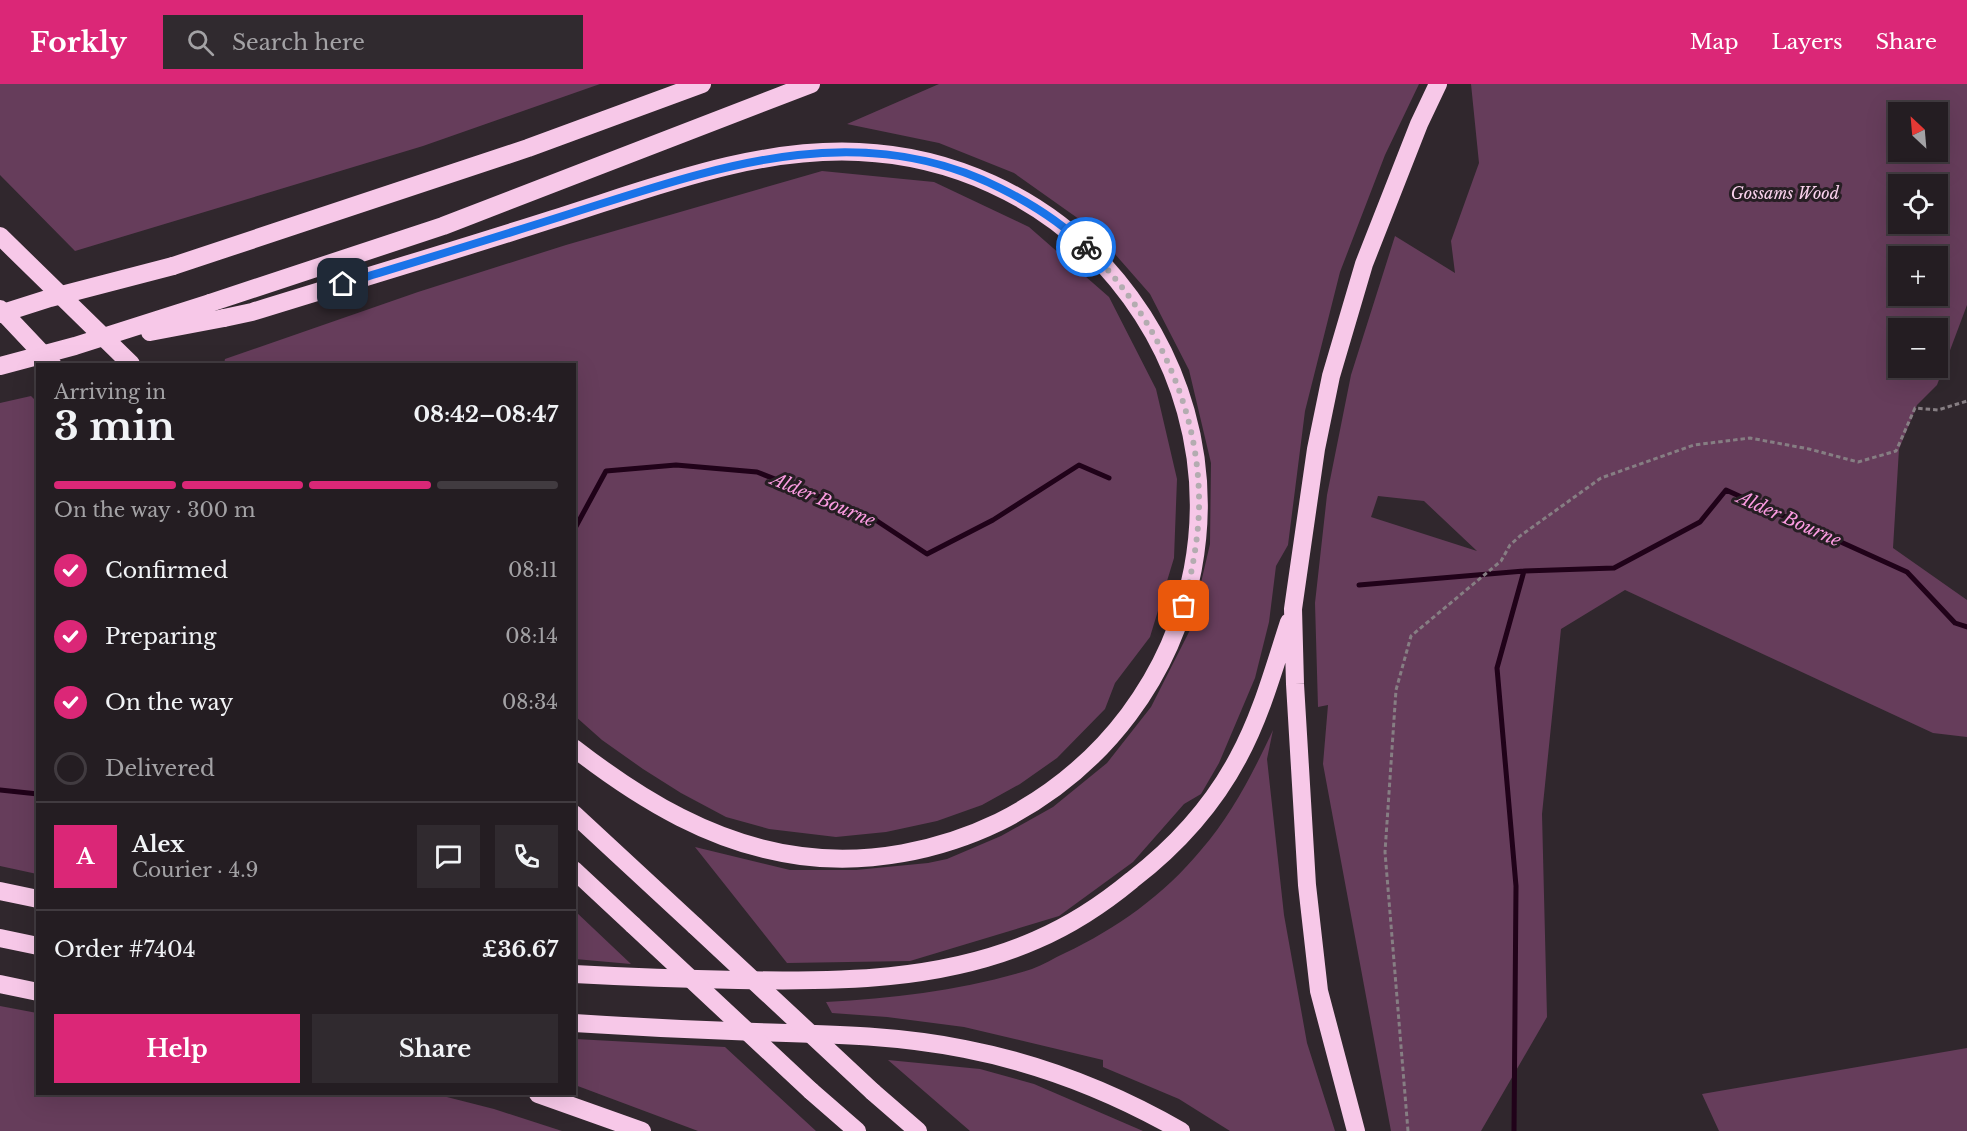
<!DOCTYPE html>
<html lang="en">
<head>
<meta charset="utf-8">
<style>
	:root { --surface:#241d22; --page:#302a2f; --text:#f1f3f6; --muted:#a3a2a5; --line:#413b40; --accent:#db2777 }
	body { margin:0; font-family:"Libre Baskerville",serif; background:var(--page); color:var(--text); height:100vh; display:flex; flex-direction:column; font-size:22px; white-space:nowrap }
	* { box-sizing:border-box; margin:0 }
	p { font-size:20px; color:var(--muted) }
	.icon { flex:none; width:33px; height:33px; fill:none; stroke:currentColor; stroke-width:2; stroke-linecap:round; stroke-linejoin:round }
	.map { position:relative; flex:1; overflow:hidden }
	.sheet { position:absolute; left:36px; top:279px; width:540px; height:732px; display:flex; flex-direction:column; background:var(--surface); border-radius:0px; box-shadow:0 6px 24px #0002,0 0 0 2px var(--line) }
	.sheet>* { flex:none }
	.needle { width:39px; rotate:334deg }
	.fabs { position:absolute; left:1888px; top:18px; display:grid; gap:12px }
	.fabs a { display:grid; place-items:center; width:60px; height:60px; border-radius:0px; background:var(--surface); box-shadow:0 6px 24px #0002,0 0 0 2px var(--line); font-size:30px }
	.pin { position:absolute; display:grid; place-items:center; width:51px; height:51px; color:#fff; margin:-26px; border-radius:12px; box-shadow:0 3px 9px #0006 }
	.courier { position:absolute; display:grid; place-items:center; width:60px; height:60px; margin:-30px; border:4px solid #1a73e8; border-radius:50%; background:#fff; color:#222; box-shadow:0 2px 8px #0007 }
	.head em { font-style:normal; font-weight:800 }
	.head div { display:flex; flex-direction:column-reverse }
	.head { display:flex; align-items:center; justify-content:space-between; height:102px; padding:0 18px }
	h1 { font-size:39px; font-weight:800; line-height:45px }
	.bar { display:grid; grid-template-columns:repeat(4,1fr); gap:9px 6px; align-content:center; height:72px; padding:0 18px }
	.bar i { height:8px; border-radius:4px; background:var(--line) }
	.bar .current { background:var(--accent) }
	.bar p { grid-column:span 4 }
	.line { display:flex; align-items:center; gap:15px; padding:0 18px; border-top:2px solid var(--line) }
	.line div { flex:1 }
	.round { display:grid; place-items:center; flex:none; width:63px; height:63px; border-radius:0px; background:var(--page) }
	ol { padding:0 18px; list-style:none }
	li { display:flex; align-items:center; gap:18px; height:66px }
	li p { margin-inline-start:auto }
	li .icon { padding:6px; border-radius:50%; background:var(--accent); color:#fff; stroke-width:4 }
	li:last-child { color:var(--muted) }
	li i { width:33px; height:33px; border:3px solid var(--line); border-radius:50% }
	.primary-button { display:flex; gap:12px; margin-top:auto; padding:12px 18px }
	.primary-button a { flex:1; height:69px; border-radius:0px; background:var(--accent); color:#fff; font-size:24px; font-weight:800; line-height:69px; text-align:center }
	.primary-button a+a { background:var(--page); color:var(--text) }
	header { display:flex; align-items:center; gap:36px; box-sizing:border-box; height:84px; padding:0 30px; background:var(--accent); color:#fff }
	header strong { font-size:28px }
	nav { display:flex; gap:33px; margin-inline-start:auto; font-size:21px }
	.search { width:420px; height:54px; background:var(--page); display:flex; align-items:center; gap:15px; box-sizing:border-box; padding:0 21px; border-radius:0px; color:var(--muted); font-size:22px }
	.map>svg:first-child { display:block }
	.green { fill:#663d5b; fill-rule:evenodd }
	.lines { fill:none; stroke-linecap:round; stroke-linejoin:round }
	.stream { stroke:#200219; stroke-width:5 }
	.path { stroke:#867e83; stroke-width:3; stroke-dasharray:4.5 3; stroke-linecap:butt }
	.highway { stroke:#f7c8e8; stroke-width:18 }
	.highway-bridge { stroke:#f7c8e8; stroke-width:18 }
	.done { stroke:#b3acb0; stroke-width:6; stroke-dasharray:0 10.8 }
	.route { stroke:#1a73e8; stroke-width:8 }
	.labels { text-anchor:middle; stroke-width:6; stroke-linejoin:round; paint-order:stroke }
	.park-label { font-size:16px; font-style:italic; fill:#fad2ed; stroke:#261e23 }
	.water-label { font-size:18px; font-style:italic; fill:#fb9be1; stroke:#261e23 }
</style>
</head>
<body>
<header>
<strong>Forkly</strong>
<div class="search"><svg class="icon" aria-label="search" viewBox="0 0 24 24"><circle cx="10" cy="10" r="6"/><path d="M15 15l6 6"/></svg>Search here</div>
<nav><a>Map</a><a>Layers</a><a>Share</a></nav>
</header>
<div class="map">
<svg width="1967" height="1047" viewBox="0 0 1967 1047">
	<rect width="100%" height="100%" fill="#30272d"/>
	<!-- green -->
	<path class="green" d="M0,0h600l-177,62 -348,105 -75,-76z
		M939,0h480l-34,71 -45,117 -35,139 -17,134 -12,21 -7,56 -14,56 -36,85 -18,31 -17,10 -51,58 -74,54 -149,45 -123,2 -92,-116 95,23h66l72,-7 19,-4 54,-23 52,-29 54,-44 44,-56 39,-77 20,-86 1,-81 -22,-93 -39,-76 -57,-65 -79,-56 -75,-30 -92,-19z
		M1471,0h496v221l-30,80 -20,20 -18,44 -6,99 74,52v137l-34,-4 -308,-143 -64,39 -19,185 5,203 -66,114h-90l-68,-367 5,-59 -10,2 -3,-104 12,-108 24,-120 44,-139 60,37 -4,-32 28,-78zM1899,28h39v40h-39zM1899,100h39v40h-39zM1899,172h39v40h-39zM1938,244v40h-39v-40zM1378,412l46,5 53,50 -106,-34z
		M822,87l112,11 95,45 80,70 47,92 21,90 -3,79 -24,79 -35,46 -10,26 -48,49 -37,26 -38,21 -45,16 -51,11 -50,5 -67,-8 -43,-12 -45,-24 -38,-24 -41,-29 -27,-24 -1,-352h-350l1,-5 193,-67 148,-47z
		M31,312l7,7 -1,471 -37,-8v-463z
		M1273,646l-6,29 17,156 23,128 28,88h-105l-51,-32 -76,-32v-7l-139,-33 -77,-10 -55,-4 -6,-11c70,-4 139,-12 206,-33 11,-4 22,-11 33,-16 51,-24 99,-58 136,-103 30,-34 53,-79 72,-120z
		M574,827h1l56,53 -56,-5z
		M0,922l37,7 1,81h397l59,15 68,22h-562z
		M575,955l150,8 91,84h-118l-123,-46z
		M1967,964v83h-248l-17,-37z
		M888,976l92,9 54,15 109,47h-173z"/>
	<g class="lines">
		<!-- stream -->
		<path class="stream" d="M574,446l32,-59 70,-6 81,7 114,45 56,37 66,-34 86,-55 30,13
			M1359,501l165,-14 90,-3 86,-46 26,-32 181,82 48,51 12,4
			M0,706l38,4
			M1514,1047l2,-245 -19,-218 27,-97"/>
		<!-- path -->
		<path class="path" d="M1408,1047l-23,-279 11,-162 15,-54 90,-75 9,-16 10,-9 81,-58 93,-33 56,-7 59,11 49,13 38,-11 19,-43 23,2 29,-9"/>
		<!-- highway -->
		<path class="highway" d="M0,152l131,128
			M173,182l355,-118 174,-64
			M210,219l233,-77 368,-142
			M0,225l52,55
			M224,234l28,-6c100,-31 201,-61 301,-93 99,-31 201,-72 306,-67 92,4 181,44 244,112 163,178 111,450 -104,558 -60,29 -131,43 -198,34 -86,-11 -160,-56 -227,-108
			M574,730l121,112
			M574,786l59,55
			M0,807l38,8
			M0,854l38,8
			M574,890c55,3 109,5 164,6 100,2 205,1 298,-40 35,-15 67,-36 96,-60 44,-34 80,-73 106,-122 23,-42 36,-90 51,-136
			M0,900l38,8
			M574,939c61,4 122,7 182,9 70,2 140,3 209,17 77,15 148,43 216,82
			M811,1007l46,40
			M873,1008l45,39
			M538,1010l104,37
			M1356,1047l-37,-140 -12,-106 -12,-201 -2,-75 23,-160 15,-73 33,-112 55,-140 19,-40"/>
		<!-- highway-bridge -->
		<path class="highway-bridge" d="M0,230l50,-16 123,-32
			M150,248l74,-14
			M0,282l75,-20 135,-43
			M633,841l178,166
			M695,842l178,166"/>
	</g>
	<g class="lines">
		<!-- done -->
		<path class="done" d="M1086,163c67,65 111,155 113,249 1,38 -7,74 -15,110"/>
		<!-- route -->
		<path class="route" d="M343,200c75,-23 151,-46 226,-70 143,-45 286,-99 431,-26 32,16 61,34 86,59"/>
	</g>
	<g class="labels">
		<!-- park labels -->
		<g class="park-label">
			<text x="1785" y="115">Gossams Wood</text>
		</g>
		<!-- water labels -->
		<g class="water-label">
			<text transform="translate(823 416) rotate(23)" y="6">Alder Bourne</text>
			<text transform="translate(1789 435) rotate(24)" y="6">Alder Bourne</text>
		</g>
	</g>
</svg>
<div class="fabs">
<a><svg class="needle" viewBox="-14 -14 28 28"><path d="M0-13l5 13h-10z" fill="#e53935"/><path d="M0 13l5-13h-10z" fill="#a3a2a5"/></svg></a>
<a><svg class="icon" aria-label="locate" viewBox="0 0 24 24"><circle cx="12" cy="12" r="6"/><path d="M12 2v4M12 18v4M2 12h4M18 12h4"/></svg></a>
<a>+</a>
<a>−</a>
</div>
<div class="pin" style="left:1184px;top:522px;background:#ea580c"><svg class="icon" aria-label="bag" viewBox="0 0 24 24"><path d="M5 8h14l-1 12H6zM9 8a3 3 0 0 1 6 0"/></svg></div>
<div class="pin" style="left:343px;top:200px;background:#1f2937"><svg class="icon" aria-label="home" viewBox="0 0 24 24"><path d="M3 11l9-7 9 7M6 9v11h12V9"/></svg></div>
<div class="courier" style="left:1086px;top:163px"><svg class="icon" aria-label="bike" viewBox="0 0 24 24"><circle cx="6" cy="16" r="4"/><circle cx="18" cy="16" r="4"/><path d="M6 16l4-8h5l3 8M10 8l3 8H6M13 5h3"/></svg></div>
<section class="sheet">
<div class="head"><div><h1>3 min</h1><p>Arriving in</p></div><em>08:42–08:47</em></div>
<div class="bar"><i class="current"></i><i class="current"></i><i class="current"></i><i></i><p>On the way · 300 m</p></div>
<ol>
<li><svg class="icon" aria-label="check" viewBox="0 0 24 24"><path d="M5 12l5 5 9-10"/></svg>Confirmed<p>08:11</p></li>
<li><svg class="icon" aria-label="check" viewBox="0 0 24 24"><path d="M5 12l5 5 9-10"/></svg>Preparing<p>08:14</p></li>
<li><svg class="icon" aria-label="check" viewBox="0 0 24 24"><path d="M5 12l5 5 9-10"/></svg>On the way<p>08:34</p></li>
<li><i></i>Delivered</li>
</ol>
<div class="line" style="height:108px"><b class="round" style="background:var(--accent);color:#fff">A</b><div><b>Alex</b><p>Courier · 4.9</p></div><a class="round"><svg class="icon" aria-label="chat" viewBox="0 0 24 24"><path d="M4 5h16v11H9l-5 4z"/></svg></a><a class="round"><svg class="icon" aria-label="phone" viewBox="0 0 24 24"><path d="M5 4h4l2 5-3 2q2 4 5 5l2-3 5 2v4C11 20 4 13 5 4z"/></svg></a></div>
<div class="line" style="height:78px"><div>Order #7404</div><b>£36.67</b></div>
<div class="primary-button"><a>Help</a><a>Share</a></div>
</section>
</div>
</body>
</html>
